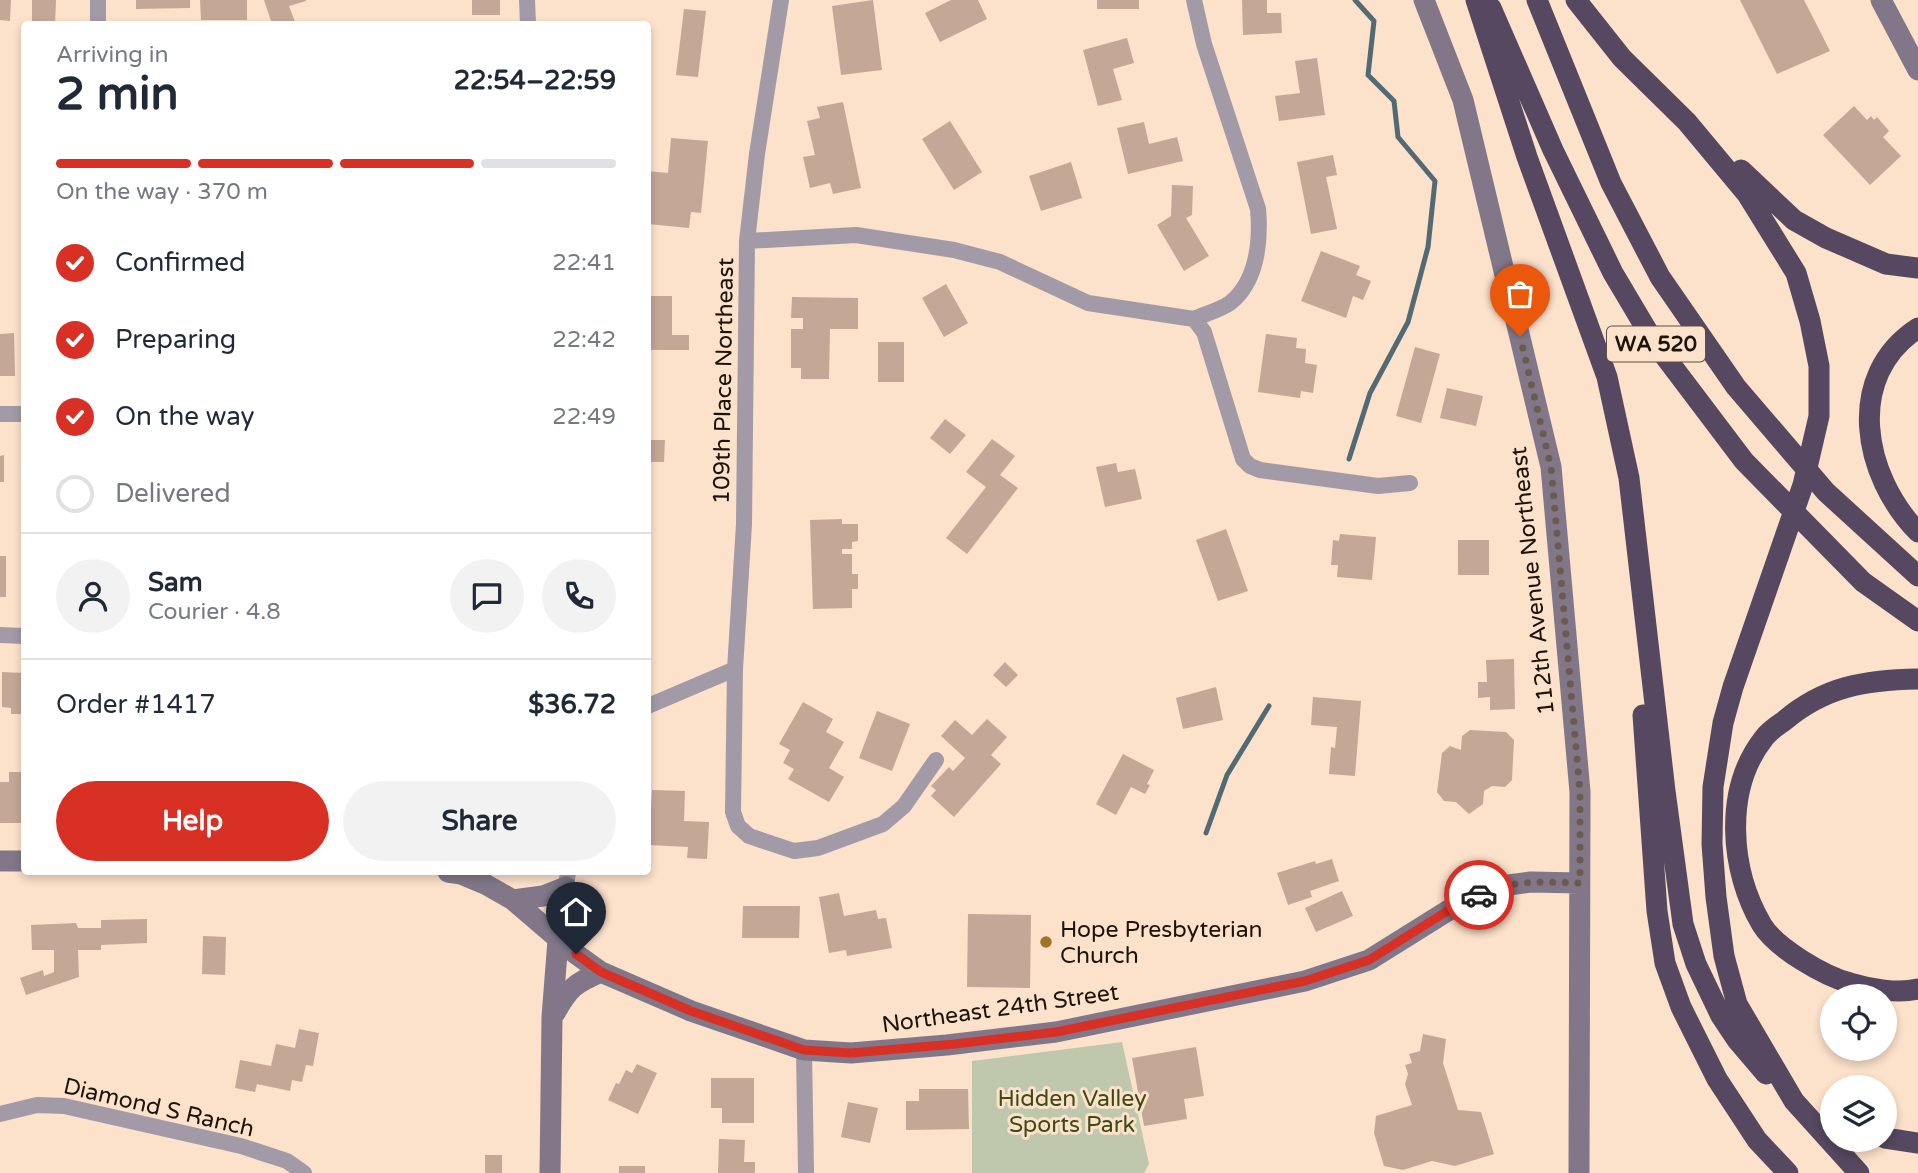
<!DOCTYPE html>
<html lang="en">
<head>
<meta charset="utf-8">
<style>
	:root { --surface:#fff; --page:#f2f2f3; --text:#1f2937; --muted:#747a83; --line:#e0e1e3; --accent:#d93025 }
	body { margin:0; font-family:"Varela Round",sans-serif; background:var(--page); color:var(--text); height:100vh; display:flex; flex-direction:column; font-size:26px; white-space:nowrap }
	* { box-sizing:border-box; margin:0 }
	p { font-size:23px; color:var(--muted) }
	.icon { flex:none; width:38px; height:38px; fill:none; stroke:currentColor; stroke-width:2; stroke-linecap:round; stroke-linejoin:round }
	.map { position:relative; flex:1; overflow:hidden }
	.drawer { position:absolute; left:21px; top:21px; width:630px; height:854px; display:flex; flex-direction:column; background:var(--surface); border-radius:7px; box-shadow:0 4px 10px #0003 }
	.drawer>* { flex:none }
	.buttons { position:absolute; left:1820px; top:984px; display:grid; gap:14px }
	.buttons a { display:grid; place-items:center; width:77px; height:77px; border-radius:50%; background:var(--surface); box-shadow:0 4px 10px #0003; font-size:35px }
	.pin { position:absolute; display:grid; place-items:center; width:60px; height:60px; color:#fff; margin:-72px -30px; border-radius:50% 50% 50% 0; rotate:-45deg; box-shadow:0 0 7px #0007 }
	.pin .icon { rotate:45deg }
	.courier { position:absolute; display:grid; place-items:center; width:70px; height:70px; margin:-35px; border:5px solid #d93025; border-radius:50%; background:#fff; color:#222; box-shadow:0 2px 9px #0007 }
	.summary em { font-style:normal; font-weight:700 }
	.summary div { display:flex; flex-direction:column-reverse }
	.summary { display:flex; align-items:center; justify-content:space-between; height:119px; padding:0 35px }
	h1 { font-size:46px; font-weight:700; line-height:52px }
	.bar { display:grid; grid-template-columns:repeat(4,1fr); gap:10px 7px; align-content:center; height:84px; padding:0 35px }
	.bar i { height:9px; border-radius:5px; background:var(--line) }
	.bar .selected { background:var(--accent) }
	.bar p { grid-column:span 4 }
	.line { display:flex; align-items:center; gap:18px; padding:0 35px; border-top:2px solid var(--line) }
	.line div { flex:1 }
	.round { display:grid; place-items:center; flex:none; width:74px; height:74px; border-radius:37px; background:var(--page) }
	ol { padding:0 35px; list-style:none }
	li { display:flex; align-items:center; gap:21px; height:77px }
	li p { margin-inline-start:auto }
	li .icon { padding:7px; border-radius:50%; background:var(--accent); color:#fff; stroke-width:4 }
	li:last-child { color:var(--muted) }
	li i { width:38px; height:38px; border:4px solid var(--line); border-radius:50% }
	.cta { display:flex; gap:14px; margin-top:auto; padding:14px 35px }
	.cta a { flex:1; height:80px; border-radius:42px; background:var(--accent); color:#fff; font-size:28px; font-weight:700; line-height:80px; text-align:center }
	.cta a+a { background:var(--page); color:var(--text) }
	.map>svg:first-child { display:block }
	.green { fill:#bfc8ad }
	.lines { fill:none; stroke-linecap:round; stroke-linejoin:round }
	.stream { stroke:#526a74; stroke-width:5 }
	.building { fill:#c5a797 }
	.street { stroke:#a29ba7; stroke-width:16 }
	.secondary { stroke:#817789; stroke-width:21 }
	.highway { stroke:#554860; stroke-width:21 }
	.done { stroke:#6a5b4e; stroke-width:7; stroke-dasharray:0 12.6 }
	.route { stroke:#d93025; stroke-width:9 }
	.poi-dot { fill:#a07425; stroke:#fce1cb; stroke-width:2.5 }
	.labels { text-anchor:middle; stroke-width:6; stroke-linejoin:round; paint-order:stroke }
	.shield { fill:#fce1cb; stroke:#5f5145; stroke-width:2 }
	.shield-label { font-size:21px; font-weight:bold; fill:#1c130b }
	.street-label { font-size:23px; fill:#1c130b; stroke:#fce1cb }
	.poi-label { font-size:23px; fill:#1c130b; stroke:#fce1cb; text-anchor:start }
	.park-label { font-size:23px; fill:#3d4b14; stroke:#fce1cb }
</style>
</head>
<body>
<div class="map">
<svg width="1918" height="1173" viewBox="0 0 1918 1173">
	<rect width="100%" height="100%" fill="#fce1cb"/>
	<!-- green -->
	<path class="green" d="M1122,1042l27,122 -5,9h-172v-112z"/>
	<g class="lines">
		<!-- stream -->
		<path class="stream" d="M1349,459l21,-66 38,-71 20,-75 7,-66 -37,-44 -4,-36 -26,-26 6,-54 -19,-21
			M1206,833l21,-58 42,-69"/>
	</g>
	<!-- building -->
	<path class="building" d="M0,0h11l-1,21 -10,-1z
		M32,0h24l-1,24h-23z
		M136,0h54v8l-54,1z
		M200,0h47v20h-46z
		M264,0h42v1l-17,5 6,16 -6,2h-17z
		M472,0h28v15h-28z
		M873,0l9,70 -41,5 -9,-69z
		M951,0h27l9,19 -47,23 -15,-29z
		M1097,0h42v9h-42z
		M1242,0h25v13h14l1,20 -39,2z
		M1740,0h64l26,51 -53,23z
		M684,9l22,2 -8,66 -22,-2z
		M1127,38l7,25 -21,6 9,31 -24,6 -15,-56z
		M1317,58l8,57 -46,6 -4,-25 25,-3 -5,-32z
		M843,102l18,86 -28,6 -3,-11 -20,5 -7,-31 12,-2 -8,-34 13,-3 -3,-11z
		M1854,106l13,14 4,-4 3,4 3,-3 12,14 -6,6 18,19 -31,29 -47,-50z
		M950,121l32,51 -28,18 -32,-51z
		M1144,122l5,22 28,-7 6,24 -55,13 -11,-46z
		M671,138l37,3 -7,72 -10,-1 -2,16 -41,-4 2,-29h-2v-24l20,2z
		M1333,155l4,20 -11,2 11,52 -26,5 -14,-72z
		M1071,162l11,36 -41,13 -12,-35z
		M1172,185l21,1 -1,29 -6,3 23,38 -25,15 -27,-46 14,-9z
		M1321,251l39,15 -4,9 15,6 -8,19 -10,-4 -7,22 -45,-17z
		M946,284l22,39 -24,14 -22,-39z
		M648,296h24v39h17v15h-41z
		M792,297l66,1v31h-28l-1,50h-28v-11h-10v-39h12v-11h-12z
		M14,333l1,43h-15v-42z
		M1266,334l31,4 -1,10 10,1 -1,14 12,2 -4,28 -12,-2 -1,7 -42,-6z
		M878,342h26v40h-26z
		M1415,347l25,7 -19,69 -25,-7z
		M1447,388l36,8 -7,30 -36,-8z
		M648,411h3v29h14l-1,22h-16z
		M945,419l21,16 -16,19 -20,-16z
		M992,439l23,17 -15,19 18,13 -51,66 -21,-16 40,-51 -20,-15z
		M4,455v27h-4v-26z
		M1116,463l2,9 17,-3 7,30 -37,8 -9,-40z
		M842,519v5h16v17l-6,1v7h-10v5h10v20h6v15h-6v19l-39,1 -3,-89z
		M1226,529l22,62 -30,10 -22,-61z
		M1340,534l36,3 -4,43 -35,-3 1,-12h-7l2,-25 6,1z
		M1458,540h31v35h-31z
		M0,556h6v41h-6z
		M1514,659l1,50 -25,1v-13l-12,1v-16h9l-1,-22z
		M1005,662l13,13 -12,12 -13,-12z
		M2,672l22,1v41h-13v-6l-9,-1z
		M1216,687l7,33 -40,9 -7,-31z
		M1313,697l48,4 -6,75 -26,-2 2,-27 4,1 2,-21 -26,-2z
		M803,702l30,17 -7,13 18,10 -15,26 15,9 -15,25 -41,-23 6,-10 -11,-6 7,-13 -11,-6z
		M877,711l33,13 -18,47 -33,-13z
		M987,719l20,18 -16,18 10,9 -47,53 -23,-21 5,-6 -5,-4 18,-19 4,4 12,-13 -24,-22 14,-16 17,15z
		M1470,730l36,2 8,8 -2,40 -7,7 -13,-1 -8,5 -1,13 -14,10 -13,-12 -12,-1 -7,-9 5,-39 8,-7 11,4 1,-14z
		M1123,754l31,16 -7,14 3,1 -5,9 -14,-7 -15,28 -20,-11z
		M9,772h15v51h-24v-41h9z
		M652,790l33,1 -1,30 25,1 -2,37 -20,-1 1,-11 -39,-2z
		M1332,859l7,22 -29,10 2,6 -24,8 -11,-32 38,-12 1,3z
		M1342,891l11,25 -37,16 -11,-24z
		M839,893l5,23 32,-6 2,9 8,-1 6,30 -45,8 -1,-6 -17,3 -10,-56z
		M743,906h57l-1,32h-57z
		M968,914l63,1 -1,73 -63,-1z
		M147,919v24l-46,2v5h-23l1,27 -53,18 -6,-17 23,-8 1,6 10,-4v-22h-22l-1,-25 45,-2 2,5h23v-8z
		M203,936l23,1 -1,38 -23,-1z
		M299,1029l20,4 -6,33 -7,-1 -4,17 -10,-2 -2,11 -33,-7 -2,8 -20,-4 5,-28 31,6 5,-22 19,4z
		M1423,1034l23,5 -3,24 15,47 23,2 13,42 -39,12 -23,-5 -29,9 -19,-4 -10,-33 2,-17 36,-11 -7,-21 3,-10 -3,-9 7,-2 -3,-9 11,-3z
		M1196,1047l8,49 -20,3 3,20 -43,7 -12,-68z
		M637,1064l20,9 -19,41 -30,-14 8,-17 3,1 7,-14 6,3z
		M711,1078h43v45h-32v-15h-11z
		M919,1089h49l1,40 -63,1v-29h13z
		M848,1102l30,6 -8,35 -29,-6z
		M719,1139l26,1 -1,22h11v11h-37z
		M485,1155h17v18h-17z
		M619,1166h26v7h-26z"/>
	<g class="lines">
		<!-- street -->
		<path class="street" d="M98,0v24
			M527,0l1,24
			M1194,0l10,44 54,165c3,32 -1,73 -28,94 -10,7 -25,11 -36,16
			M747,241l109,-6 98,15 46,12 88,41 106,16 10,13 39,127 7,7 10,4 118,16 32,-3
			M0,414h24
			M0,635l24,1
			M735,669l-2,143 5,14 11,10 45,15 24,-3 65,-24 21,-18 32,-46
			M648,706l87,-37 9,-145 3,-283 10,-87 24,-154
			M558,940l10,-68
			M804,1050l2,123
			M0,1114l37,-9 27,1 177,40 46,15 17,12"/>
		<!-- secondary -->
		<path class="secondary" d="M1424,0l39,100 88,367 29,325 -1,381
			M1881,0l37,70
			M0,861h24
			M448,872l13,2 24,10 28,16 63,54 25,18 90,39 113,39 47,3 96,-8 109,-13 249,-51 64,-21 80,-50 45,-23 37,-5 48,1
			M513,900l30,-4 23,-9
			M555,1013c14,-25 20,-30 46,-41
			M550,1173l2,-156 6,-77"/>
		<!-- highway -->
		<path class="highway" d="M1476,0l51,157 80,220 22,101 36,313 18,133 13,40 25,52 16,24 29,34
			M1537,0l74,183 49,94 76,110 90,105 92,84
			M1576,0l46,58 65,64 60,72 49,79 14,48 9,45v50l-16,69 -70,202 -10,36 -10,64 -1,57 4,53 8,59 13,48 57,97 65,72
			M1491,8l62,142 60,123 41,69 90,119 119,121 55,39
			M1741,170l53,50 32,18 60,26 32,4
			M1918,328c-74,48 -55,148 0,204
			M1918,679c-52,1 -93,7 -134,42 -7,5 -15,10 -20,17 -41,52 -34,133 -2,187 14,23 62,51 88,58 20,6 48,11 68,6
			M1643,715l14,196 8,52 16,44 36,72 40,61 31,33
			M1885,1138l33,5"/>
	</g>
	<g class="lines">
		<!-- done -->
		<path class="done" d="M1479,895c31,-16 66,-13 101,-12v-91l-29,-325 -31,-131"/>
		<!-- route -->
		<path class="route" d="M576,954l25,18 90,39 113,39 47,3 104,-9 101,-12 249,-51 64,-21 80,-50 30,-15"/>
	</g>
	<!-- markers -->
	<circle class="poi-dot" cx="1046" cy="942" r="7"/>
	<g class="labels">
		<!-- shield labels -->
		<rect class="shield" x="1607" y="326.5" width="98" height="35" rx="5"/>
		<g class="shield-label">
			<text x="1656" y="351">WA 520</text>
		</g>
		<!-- street labels -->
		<g class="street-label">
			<text transform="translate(723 381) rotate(-89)" y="8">109th Place Northeast</text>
			<text transform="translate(1532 581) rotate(-96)" y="8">112th Avenue Northeast</text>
			<text transform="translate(1000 1008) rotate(-8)" y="8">Northeast 24th Street</text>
			<text transform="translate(159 1107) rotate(13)" y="8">Diamond S Ranch</text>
		</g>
		<!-- poi labels -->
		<g class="poi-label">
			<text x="1060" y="937">Hope Presbyterian<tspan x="1060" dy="26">Church</tspan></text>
		</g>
		<!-- park labels -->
		<g class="park-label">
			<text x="1072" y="1106">Hidden Valley<tspan x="1072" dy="26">Sports Park</tspan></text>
		</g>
	</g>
</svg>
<div class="buttons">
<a><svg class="icon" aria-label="locate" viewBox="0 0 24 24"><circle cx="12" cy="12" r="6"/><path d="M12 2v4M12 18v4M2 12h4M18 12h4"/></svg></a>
<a><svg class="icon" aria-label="layers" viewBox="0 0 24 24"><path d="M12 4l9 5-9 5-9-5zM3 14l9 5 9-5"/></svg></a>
</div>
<div class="pin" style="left:1520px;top:336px;background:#ea580c"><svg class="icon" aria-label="bag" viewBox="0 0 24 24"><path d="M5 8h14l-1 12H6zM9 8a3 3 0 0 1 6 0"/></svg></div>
<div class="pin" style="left:576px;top:954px;background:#1f2937"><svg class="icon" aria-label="home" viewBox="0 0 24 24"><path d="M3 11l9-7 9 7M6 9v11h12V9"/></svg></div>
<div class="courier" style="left:1479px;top:895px"><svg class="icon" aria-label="car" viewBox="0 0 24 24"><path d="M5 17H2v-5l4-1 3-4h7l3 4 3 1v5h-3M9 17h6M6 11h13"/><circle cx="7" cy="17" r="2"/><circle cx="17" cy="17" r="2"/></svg></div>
<section class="drawer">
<div class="summary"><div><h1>2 min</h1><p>Arriving in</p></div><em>22:54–22:59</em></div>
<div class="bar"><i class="selected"></i><i class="selected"></i><i class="selected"></i><i></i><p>On the way · 370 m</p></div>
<ol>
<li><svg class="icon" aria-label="check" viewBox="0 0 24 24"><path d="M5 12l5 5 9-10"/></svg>Confirmed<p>22:41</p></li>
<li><svg class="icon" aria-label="check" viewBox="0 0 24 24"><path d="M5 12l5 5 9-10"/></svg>Preparing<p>22:42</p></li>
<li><svg class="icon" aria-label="check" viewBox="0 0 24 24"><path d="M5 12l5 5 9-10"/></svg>On the way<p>22:49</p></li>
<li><i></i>Delivered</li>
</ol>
<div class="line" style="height:126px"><a class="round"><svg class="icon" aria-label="person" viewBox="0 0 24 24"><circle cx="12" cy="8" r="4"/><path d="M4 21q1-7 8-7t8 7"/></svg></a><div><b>Sam</b><p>Courier · 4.8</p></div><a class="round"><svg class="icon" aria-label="chat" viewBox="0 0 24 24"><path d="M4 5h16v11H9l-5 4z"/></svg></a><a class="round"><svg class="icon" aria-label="phone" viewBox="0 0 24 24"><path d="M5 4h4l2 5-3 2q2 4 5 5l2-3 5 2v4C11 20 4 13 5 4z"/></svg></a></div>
<div class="line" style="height:91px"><div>Order #1417</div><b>$36.72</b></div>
<div class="cta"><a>Help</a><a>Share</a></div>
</section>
</div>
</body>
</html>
